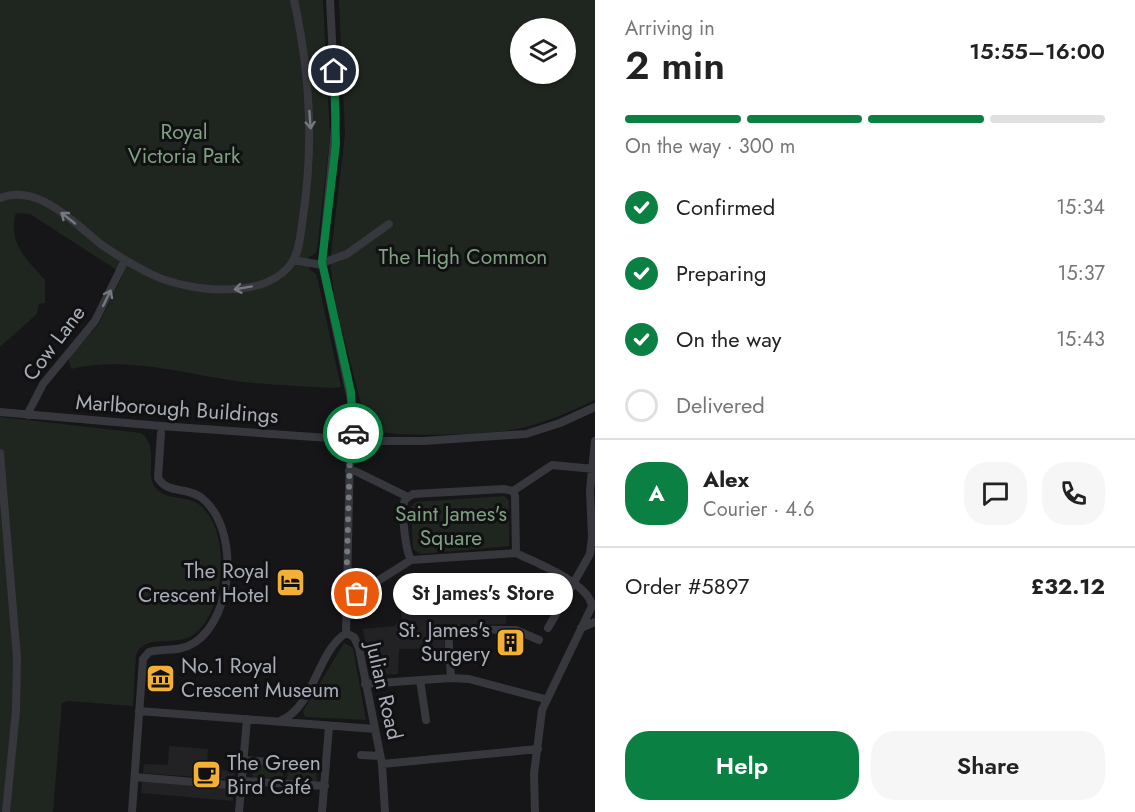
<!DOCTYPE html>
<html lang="en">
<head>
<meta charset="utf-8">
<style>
	:root { --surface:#fff; --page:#f6f6f6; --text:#222; --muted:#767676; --line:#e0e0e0; --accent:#0b8043 }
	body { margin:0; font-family:Jost,sans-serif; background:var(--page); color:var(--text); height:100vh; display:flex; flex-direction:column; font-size:22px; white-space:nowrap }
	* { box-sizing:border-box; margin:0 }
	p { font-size:20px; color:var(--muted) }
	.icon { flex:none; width:33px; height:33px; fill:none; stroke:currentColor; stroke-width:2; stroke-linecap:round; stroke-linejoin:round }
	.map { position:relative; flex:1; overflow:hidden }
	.side { display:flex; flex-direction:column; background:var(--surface); width:540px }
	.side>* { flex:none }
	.buttons { position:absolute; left:510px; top:18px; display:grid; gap:12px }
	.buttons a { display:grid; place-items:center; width:66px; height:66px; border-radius:50%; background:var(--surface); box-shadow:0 2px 4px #0004; font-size:30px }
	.pin { position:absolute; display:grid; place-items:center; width:51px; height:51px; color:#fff; margin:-26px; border:3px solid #fff; border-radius:50%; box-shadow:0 2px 6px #0007 }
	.courier { position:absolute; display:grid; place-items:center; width:60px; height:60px; margin:-30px; border:4px solid #0b8043; border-radius:50%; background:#fff; color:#222; box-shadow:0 2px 8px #0007 }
	.bubble { position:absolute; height:42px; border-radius:21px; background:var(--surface); box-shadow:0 2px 4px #0004; font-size:20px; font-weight:600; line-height:42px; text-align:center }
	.headline em { font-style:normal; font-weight:600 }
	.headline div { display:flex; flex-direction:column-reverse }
	.headline { display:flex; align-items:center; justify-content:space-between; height:102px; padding:0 30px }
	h1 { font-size:39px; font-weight:600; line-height:45px }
	.bar { display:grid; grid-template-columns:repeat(4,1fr); gap:9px 6px; align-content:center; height:72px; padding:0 30px }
	.bar i { height:8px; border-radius:4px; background:var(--line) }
	.bar .active { background:var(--accent) }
	.bar p { grid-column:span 4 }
	.line { display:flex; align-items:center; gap:15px; padding:0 30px; border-top:2px solid var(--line) }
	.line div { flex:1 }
	.round { display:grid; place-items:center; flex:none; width:63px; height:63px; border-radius:24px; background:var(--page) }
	ol { padding:0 30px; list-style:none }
	li { display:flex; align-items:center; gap:18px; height:66px }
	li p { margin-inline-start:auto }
	li .icon { padding:6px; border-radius:50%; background:var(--accent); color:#fff; stroke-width:4 }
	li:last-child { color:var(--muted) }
	li i { width:33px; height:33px; border:3px solid var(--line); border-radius:50% }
	.button { display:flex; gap:12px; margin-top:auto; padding:12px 30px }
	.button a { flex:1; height:69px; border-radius:24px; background:var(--accent); color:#fff; font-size:24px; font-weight:600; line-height:69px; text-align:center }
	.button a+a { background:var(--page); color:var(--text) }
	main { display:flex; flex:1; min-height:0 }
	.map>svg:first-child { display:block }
	.built { fill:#222225 }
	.green { fill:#1e261f; fill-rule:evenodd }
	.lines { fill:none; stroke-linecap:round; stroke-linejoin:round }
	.minor { stroke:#37383d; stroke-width:8 }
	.oneway { stroke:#757881 }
	.done { stroke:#757880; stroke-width:6; stroke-dasharray:0 10.8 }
	.route { stroke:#0b8043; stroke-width:8 }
	.labels { text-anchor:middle; stroke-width:6; stroke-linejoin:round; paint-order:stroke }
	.park-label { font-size:21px; fill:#7fa381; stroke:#111113 }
	.street-label { font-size:21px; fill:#a8adb8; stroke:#111113 }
	.poi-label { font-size:21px; fill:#a8adb8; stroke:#111113; text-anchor:end }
</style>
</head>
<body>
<main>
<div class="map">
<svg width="595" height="812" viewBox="0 0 595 812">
	<rect width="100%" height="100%" fill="#161618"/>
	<!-- built -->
	<path class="built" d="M432,601l75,13 -1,10 -70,2 -1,7 8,2 1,3 1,10 -46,1 -1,25 -26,1 -9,-46 32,-3 2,-4h5l-1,-19z
		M169,746l39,3 -1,19 28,4 -1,8 -91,-7 1,-9 24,1z
		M142,781l92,8 -1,12 -92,-8z"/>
	<!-- green -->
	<path class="green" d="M0,0h323l7,136 -13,114 -2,4 -6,3v12l7,5 2,7 23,106 -9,1c-32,-2 -64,-3 -96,-7 -55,-8 -110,-25 -165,-12l-3,-11 31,-34 24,-50 -93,-60 -14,-1c-9,29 11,47 29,67v23l-6,1 -2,10 -37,33z
		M339,0h256v400c-25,12 -50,23 -78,29 -21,5 -139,11 -150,-2l-32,-124 -5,-41 15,-128zM520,28h46v46h-46z
		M0,405l1,12 140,16c21,16 0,44 18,58 12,11 31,2 45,18 27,28 21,104 -11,126 -17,12 -49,-2 -57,20l-3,51 -65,-5 -6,2 -9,109h-53z
		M504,496l5,5v45l-88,8 -8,-5 -2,-42 5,-5z
		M344,643l9,5 13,72 -61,-3 -2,-6z
		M255,765l28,3v9l-29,1 -2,-3z
		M288,768l28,2 1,10 -2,2 -28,-2z"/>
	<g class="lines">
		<!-- minor -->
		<path class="minor" d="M330,0l6,118 -14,145 32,151 -4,38 -4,181 8,4 5,11 23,116 3,48
			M0,198c39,-15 75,26 102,47 16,11 34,22 51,30 36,17 115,26 140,-14 7,-12 8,-31 10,-44 11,-73 7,-145 -9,-217
			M293,260l29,5
			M322,263l25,-9 42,-30
			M0,412l161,14 210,15h53l102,-7 34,-11 35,-16
			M27,415l16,-31 52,-63 30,-61
			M0,453l17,205 -1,53 -10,101
			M349,471h6l53,26
			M504,489l9,2 2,5 1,57 -105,7c-5,-8 -11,-52 -6,-60 1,-2 7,-5 8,-6z
			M513,491l39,-26 42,4
			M516,553c20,10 73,30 76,53l-50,104 -8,64 1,38
			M347,595l10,-1 54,-34
			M548,628l42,-74 2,-17 -2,-47 5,-49
			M581,628l14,-6
			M441,629l75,1 23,10
			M448,629l3,49
			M420,680l6,40
			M365,684l86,-6 18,1 76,20
			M139,711l236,18
			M282,720c32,-14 35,-68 64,-87
			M361,755l19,1
			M244,760l82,7
			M382,764l156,-15
			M135,777l107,9
			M242,781l83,5
			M132,812l11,-153 6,-7c15,-4 31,0 45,-9 40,-26 46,-114 8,-145 -13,-11 -35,-4 -44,-20l3,-45
			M239,812l8,-93
			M322,812l7,-86"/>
	</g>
	<!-- one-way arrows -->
	<defs><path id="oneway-shaft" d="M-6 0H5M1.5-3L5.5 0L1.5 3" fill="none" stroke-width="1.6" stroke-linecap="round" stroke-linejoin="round" transform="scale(1.5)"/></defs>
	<g class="oneway">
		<use href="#oneway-shaft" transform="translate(310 120) rotate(86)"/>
		<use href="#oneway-shaft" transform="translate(68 218) rotate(-142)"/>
		<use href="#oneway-shaft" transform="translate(243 288) rotate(170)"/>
		<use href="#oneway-shaft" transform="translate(107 298) rotate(-64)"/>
	</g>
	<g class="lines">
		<!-- done -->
		<path class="done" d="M353,433l-3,19 -4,143 11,-1"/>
		<!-- route -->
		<path class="route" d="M334,71l2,73 -14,118 29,130 2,41"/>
	</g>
	<!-- icons -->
	<defs>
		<symbol id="hotel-square" viewBox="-11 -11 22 22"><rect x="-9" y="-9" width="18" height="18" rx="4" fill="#f2b134" stroke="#111113"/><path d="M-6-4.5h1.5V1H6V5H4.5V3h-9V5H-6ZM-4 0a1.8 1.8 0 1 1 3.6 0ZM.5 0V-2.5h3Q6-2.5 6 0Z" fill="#111"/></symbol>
		<symbol id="building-square" viewBox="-11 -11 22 22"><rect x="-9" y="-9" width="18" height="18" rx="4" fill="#f2b134" stroke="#111113"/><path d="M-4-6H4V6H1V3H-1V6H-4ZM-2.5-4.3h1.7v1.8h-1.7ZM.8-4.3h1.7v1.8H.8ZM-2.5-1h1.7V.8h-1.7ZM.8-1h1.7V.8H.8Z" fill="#111"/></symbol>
		<symbol id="museum-square" viewBox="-11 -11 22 22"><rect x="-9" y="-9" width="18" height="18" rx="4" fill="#f2b134" stroke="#111113"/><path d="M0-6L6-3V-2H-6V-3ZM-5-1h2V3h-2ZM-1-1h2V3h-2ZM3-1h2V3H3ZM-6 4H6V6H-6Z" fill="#111"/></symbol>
		<symbol id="cafe-square" viewBox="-11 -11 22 22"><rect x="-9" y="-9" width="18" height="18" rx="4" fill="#f2b134" stroke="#111113"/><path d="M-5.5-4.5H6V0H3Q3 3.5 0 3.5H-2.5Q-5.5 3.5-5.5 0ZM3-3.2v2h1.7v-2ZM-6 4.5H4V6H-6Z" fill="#111"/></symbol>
	</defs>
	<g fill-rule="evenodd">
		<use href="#hotel-square" x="274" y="566" width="33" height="33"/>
		<use href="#building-square" x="494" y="626" width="33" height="33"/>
		<use href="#museum-square" x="144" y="662" width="33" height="33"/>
		<use href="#cafe-square" x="190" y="758" width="33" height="33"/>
	</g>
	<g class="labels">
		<!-- park labels -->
		<g class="park-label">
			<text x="184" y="139">Royal<tspan x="184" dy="24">Victoria Park</tspan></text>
			<text x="463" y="264">The High Common</text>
			<text x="451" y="521">Saint James's<tspan x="451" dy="24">Square</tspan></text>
		</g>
		<!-- street labels -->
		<g class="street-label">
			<text transform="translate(54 343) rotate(-53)" y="7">Cow Lane</text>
			<text transform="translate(177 409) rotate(4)" y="7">Marlborough Buildings</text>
			<text transform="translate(384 691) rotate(77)" y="7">Julian Road</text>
		</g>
		<!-- poi labels -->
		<g class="poi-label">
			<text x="269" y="578">The Royal<tspan x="269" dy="24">Crescent Hotel</tspan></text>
			<text x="490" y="637">St. James's<tspan x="490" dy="24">Surgery</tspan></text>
			<text x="181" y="673" text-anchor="start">No.1 Royal<tspan x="181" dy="24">Crescent Museum</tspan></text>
			<text x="227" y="770" text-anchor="start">The Green<tspan x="227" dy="24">Bird Café</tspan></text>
		</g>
	</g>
</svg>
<div class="buttons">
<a><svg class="icon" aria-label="layers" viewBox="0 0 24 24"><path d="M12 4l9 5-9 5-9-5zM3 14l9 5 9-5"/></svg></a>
</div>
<div class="pin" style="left:357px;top:594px;background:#ea580c"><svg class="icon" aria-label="bag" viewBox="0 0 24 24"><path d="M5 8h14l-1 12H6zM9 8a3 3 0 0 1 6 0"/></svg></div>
<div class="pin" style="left:334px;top:71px;background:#1f2937"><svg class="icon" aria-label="home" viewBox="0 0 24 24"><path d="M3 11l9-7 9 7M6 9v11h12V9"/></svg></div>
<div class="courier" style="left:353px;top:433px"><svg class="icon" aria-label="car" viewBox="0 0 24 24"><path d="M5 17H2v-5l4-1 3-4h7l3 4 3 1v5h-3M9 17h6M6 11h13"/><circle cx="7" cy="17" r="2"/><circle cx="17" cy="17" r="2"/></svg></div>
<div class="bubble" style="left:393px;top:573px;width:180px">St James's Store</div>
</div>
<section class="side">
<div class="headline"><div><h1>2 min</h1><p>Arriving in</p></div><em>15:55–16:00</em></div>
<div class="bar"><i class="active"></i><i class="active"></i><i class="active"></i><i></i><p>On the way · 300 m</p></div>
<ol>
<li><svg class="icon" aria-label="check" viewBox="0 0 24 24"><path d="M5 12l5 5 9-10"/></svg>Confirmed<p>15:34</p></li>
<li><svg class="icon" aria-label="check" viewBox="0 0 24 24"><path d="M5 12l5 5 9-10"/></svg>Preparing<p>15:37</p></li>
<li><svg class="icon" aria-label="check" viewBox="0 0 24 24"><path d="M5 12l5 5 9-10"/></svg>On the way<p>15:43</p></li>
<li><i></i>Delivered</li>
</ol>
<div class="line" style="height:108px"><b class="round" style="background:var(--accent);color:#fff">A</b><div><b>Alex</b><p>Courier · 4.6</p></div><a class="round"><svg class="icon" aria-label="chat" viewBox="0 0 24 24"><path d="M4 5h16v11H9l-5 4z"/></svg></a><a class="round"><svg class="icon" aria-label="phone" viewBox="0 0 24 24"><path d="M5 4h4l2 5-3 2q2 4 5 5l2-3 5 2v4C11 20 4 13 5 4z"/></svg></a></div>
<div class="line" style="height:78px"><div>Order #5897</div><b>£32.12</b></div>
<div class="button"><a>Help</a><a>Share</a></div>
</section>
</main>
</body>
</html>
